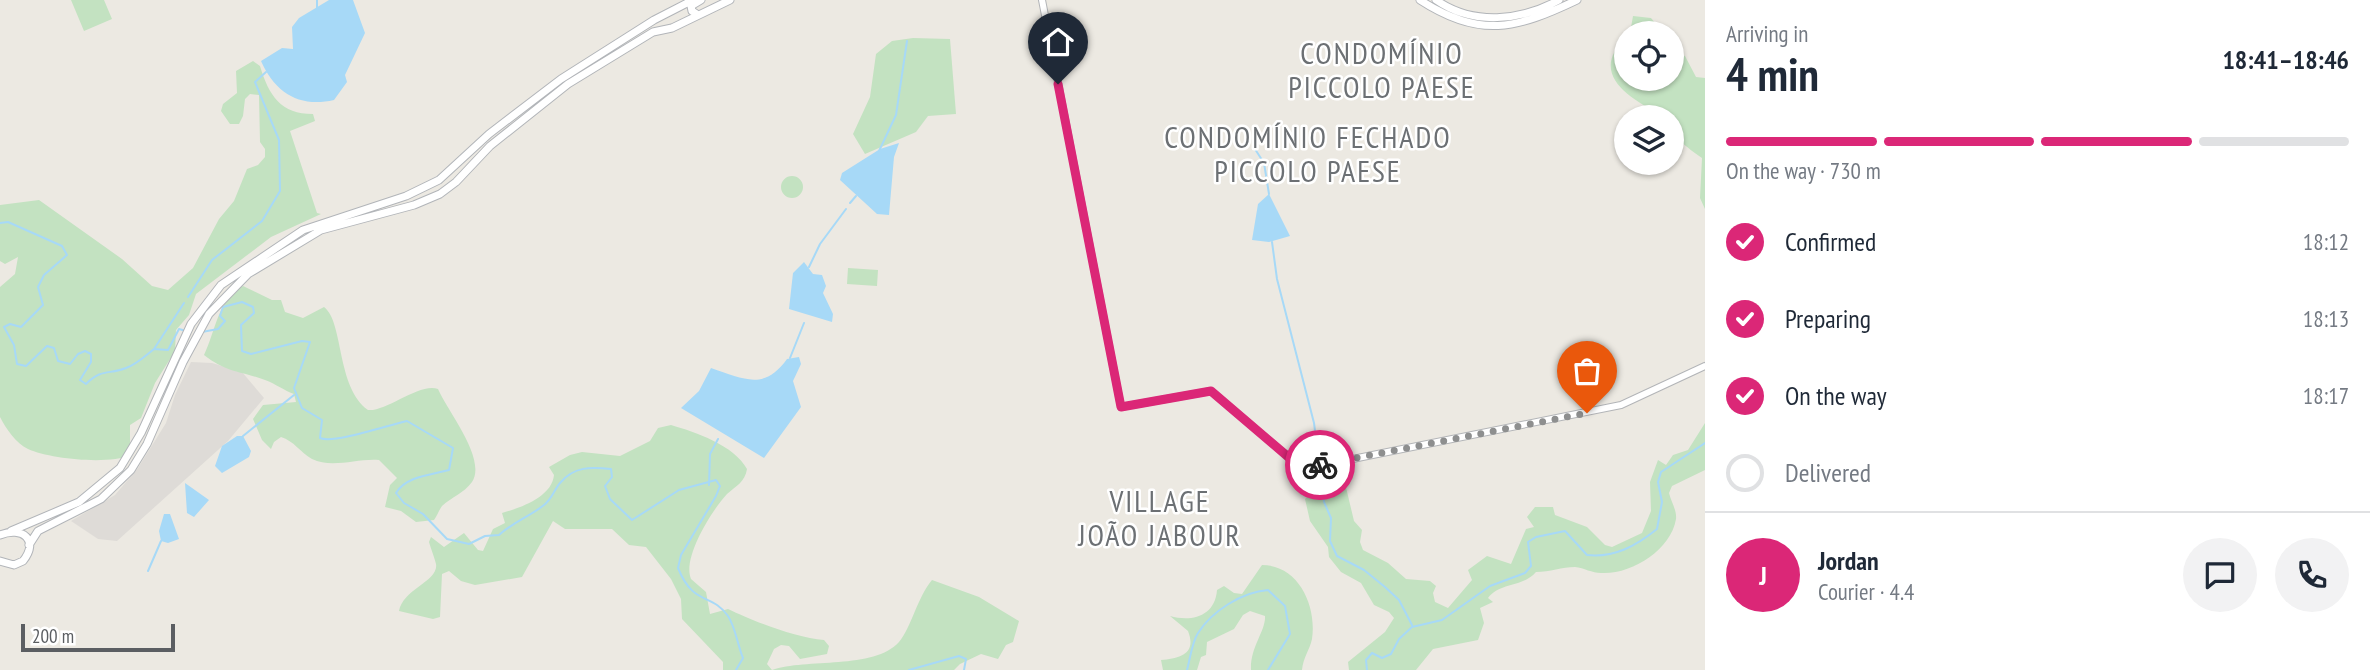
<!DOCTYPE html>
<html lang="en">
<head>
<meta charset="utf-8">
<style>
	:root { --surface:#fff; --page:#f2f2f3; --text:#1f2937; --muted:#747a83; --line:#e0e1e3; --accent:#db2777 }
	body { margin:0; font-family:"PT Sans Narrow",sans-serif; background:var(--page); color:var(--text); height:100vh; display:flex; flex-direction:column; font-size:26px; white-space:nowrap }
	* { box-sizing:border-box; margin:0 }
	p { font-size:23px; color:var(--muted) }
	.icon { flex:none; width:38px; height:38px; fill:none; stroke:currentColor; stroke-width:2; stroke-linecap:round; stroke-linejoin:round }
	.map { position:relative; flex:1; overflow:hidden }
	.sheet { display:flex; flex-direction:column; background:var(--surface); width:665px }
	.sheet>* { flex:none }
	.tools { position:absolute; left:1614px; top:21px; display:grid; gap:14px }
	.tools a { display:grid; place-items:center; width:70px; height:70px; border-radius:50%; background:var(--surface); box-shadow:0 2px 5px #0004; font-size:35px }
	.scale { position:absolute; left:21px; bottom:18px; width:154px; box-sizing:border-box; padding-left:7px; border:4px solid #5b5e62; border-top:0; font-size:19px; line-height:24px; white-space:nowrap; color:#5b5e62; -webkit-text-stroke:5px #fff; paint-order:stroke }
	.pin { position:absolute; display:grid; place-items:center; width:60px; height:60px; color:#fff; margin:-72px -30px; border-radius:50% 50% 50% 0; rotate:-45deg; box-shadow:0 0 7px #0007 }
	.pin .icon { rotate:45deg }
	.courier { position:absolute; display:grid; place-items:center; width:70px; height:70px; margin:-35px; border:5px solid #db2777; border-radius:50%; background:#fff; color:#222; box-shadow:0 2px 9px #0007 }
	.overview em { font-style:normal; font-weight:800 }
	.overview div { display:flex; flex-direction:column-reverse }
	.overview { display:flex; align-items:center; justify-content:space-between; height:119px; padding:0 21px }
	h1 { font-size:46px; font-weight:800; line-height:52px }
	.bar { display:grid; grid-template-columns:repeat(4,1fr); gap:10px 7px; align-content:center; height:84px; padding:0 21px }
	.bar i { height:9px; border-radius:5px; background:var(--line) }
	.bar .current { background:var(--accent) }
	.bar p { grid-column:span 4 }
	.line { display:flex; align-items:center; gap:18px; padding:0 21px; border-top:2px solid var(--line) }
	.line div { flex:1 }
	.round { display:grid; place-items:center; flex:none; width:74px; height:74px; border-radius:37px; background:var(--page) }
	ol { padding:0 21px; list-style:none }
	li { display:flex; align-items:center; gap:21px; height:77px }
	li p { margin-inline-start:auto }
	li .icon { padding:7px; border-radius:50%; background:var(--accent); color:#fff; stroke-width:4 }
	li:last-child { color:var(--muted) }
	li i { width:38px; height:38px; border:4px solid var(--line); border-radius:50% }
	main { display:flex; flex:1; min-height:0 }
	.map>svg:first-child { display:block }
	.industrial { fill:#dedbd7 }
	.green { fill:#c3e2c1 }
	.water { fill:#a7d9f7 }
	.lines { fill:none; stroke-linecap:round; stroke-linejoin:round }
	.stream { stroke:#a7d9f7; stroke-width:2 }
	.tertiary-casing { stroke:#b3b5b8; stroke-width:8 }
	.secondary-casing { stroke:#b2b5b9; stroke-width:9 }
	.tertiary { stroke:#fff; stroke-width:6 }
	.secondary { stroke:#fff; stroke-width:7 }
	.done { stroke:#8e8f8f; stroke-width:7; stroke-dasharray:0 12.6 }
	.route { stroke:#db2777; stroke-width:9 }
	.labels { text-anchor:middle; stroke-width:5; stroke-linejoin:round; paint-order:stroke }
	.quarter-label { font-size:30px; letter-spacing:2px; fill:#6c7074; stroke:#fff }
</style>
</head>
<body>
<main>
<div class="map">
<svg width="1705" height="670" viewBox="0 0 1705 670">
	<rect width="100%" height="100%" fill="#ece9e2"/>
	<!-- industrial -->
	<path class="industrial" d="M191,362l21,1 30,9 22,26 -36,43 -111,100 -19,-2 -27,-18 44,-26 23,-27 28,-45 9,-28z"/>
	<!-- green -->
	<path class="green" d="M71,0h33l8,19 -28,12z
		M1633,16l18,2 9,11 -5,4h-25z
		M913,38l37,1 6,75 -28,2 -12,16 -51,22 -12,-20 17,-37 6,-43 16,-13z
		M1626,38v41h45v-22l4,-4 10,3 11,21 9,1v131l-5,-11 2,-40c-15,-11 -31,-20 -31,-41h-9l-2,-3c-31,-16 -72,-41 -34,-76z
		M253,61l7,5c9,30 21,48 53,48l2,7 -25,10 27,82 4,1 -50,23 -75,57 -7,21 -13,15 -1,21 -20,32 -14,35 -11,7v30c-21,10 -80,4 -102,-6 -12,-6 -22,-20 -28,-32v-130l15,-13 3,-17 -13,7 -5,-3v-56l39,-5 83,59 30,27 16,4 25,-22 26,-49 15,-18 13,-32 11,-4 7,-8v-8l-5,-7 -1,-47 -9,-1 -5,5 -2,17 -4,8h-9l-9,-13 2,-7 14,-11 -1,-22z
		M781 187a11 11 0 1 1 22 0a11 11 0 1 1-22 0Z
		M848,268l30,2 -1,16 -30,-2z
		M243,286l29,14h9l4,12 18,6 21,-11c20,15 12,80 44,103 18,2 52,-28 70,-21 10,23 49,70 34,93 -8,11 -20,15 -30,24 -3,4 -5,10 -8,14l-18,2 -15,-11 -16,-4 5,-22 7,-7 -18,-18c-21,-2 -47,9 -67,-1 -12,-7 -18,-18 -31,-22l-7,5 -3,7 -9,-9 -9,-21 10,-14 33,-3 -2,-8c-11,-4 -18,-10 -29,-14 -24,-9 -38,-7 -61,-25 12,-25 13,-54 39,-69z
		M1705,423v47l-33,16 -3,7c2,9 8,17 7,26 -5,31 -45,56 -75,54 -9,0 -17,-5 -26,-6 -13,0 -25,5 -39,5 -12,15 -36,10 -48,26l5,4 -13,6 4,15 -6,17 -45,9 -17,21h-67l-1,-8 37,-30 9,-14 -5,-6 -15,-7 -13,-22 -20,-11 -12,-15 -1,-10 -18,-26 -5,-22 26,-23 13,3 10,42 8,9 -2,12 3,8 25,13 18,16 24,2 6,5 -3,7 2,9 13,6 24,-28 -4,-10 19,-14 24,8 15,-35 8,-2 -7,-10 8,-10h18l2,8 32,12 18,18 7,2 30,-14 9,-22 -1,-29 8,-22 8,5 7,-10 15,-5z
		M671,425c24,7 63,20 76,44 -2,13 -11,17 -20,25 -15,16 -45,64 -36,85l15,13 4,22 18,-5c25,12 68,29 96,31l5,6 -2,8 -27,5 -11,-13 -8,-1 -7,4 -7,15 5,6c34,-12 102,0 127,-28 12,-14 19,-46 33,-62l47,17 40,24 -6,21 -7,3 -8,14 -17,-5 -21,10 -6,6h-231v-8l-41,-43 -1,-20 -10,-20 -25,-32 -17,-2 -17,-16h-47l-12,-8 -31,56 -47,8 -14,-4 -12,-10 -7,3 -2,43 -7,2 -34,-8c4,-22 40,-30 37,-47 -1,-5 -5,-15 -7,-22l2,-5 13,10 20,-14 14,17 5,1 10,-22 12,-6 -3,-10c18,-5 50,-16 52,-38l-5,-8 21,-12 12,-3 38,4 30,-15 8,-13z
		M1262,565c36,0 55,40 50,74 -2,10 -9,19 -10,31h-51c-1,-23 15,-39 14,-54l-15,-5 -7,4 -9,14 -27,13 -1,13 -5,2 -4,13h-34l-2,-10c19,-2 36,-6 27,-29l-18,-15c21,6 45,1 47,-26l7,-4 10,7 8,1z"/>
	<!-- water -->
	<path class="water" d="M329,0h24l12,33 -20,42 2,7 -13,18c-34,8 -59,-7 -73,-39l21,-13 11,1 -1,-22 7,-9z
		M899,143l-5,14 -5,58 -12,-1 -37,-34 2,-7 38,-24z
		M1269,194l21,42 -21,6 -17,-2 6,-36z
		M804,262l9,12 9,1 4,11 -3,7 10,21 -1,8 -43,-13 4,-36z
		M799,357l2,7 -8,17 8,26 -37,51 -83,-50 18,-17 12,-23c33,11 53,23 76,-9z
		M237,436h6l8,15 -2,6 -27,16 -7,-7 7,-20z
		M185,483l24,17 -15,17 -7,-4z
		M164,514h6l9,25 -11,4 -7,-2 -2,-10z"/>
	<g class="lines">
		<!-- stream -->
		<path class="stream" d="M317,0v9
			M1253,146l11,17 5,31
			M879,151l17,-36 11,-74
			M850,203l6,-7
			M0,223l8,-1 54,24 5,9 -23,20 -6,12 5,18 -22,22 -11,-3 -6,3 10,18 3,19 9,2 21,-20 7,2 4,13 12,3 8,-10 7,-3 6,3v8l-11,18 6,4c16,-16 23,-9 40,-16 11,-4 19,-12 28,-19l14,1 11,-21 7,2
			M1272,242l5,37 37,144 5,39
			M809,267l11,-23 26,-35
			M188,297l24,-37 50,-39 18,-30 -1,-51 -24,-58 11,-10
			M202,332l16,-3 7,-8 -5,-5 3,-9 19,-5 11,5 1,6 -13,12 1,26 9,3 51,-13 8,1 -16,46 8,20 20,12 -2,18c14,6 68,-13 87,-17l46,27 -4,22c-18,5 -43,6 -53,23l8,10 19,11 24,25 22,5 16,-8 14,-1c14,-13 30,-18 45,-30 8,-6 10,-15 16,-22 14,-17 31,-16 51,-14l1,8 -7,9 5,13 22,21 47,-30 37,-10 4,6 -4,10 -35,59 -3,13c16,39 33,24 50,48 7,10 10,30 15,42l-7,12
			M154,349l30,-46
			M790,358l14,-35
			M243,436l51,-41
			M1321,473l3,29 7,16 -1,23 7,15 27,14 21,17 14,13 13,25
			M709,485l1,-31 8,-15
			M148,571l13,-30
			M909,670l50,-14 7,3 -2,11
			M1187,670c3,-11 5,-28 11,-37 14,-22 44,-41 70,-43l17,16 5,28 -22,36
			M1367,670l-1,-10 6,-7 10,5 9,-4 8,-15 13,-12 30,-7 48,-34 35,-13 6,-7 -3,-24 8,-5 29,-6 22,24c27,3 49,-9 70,-26l5,-27 -4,-20 3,-10 44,-29"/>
		<defs>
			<path id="tertiary" d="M1042,0l79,407 90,-16 82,70 5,9 323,-65 84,-39"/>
			<path id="secondary" d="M1420,0c60,39 96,29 157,0
				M1436,0c37,26 85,21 123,0
				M698,15l-6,-4 -1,-5 10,-6
				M11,531l68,-29 41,-34 21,-35 50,-109 30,-39 82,-55 103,-34 33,-16 50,-46 72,-55 93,-59 39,-20
				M0,535c22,-9 40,5 23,26l-9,4 -14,-4
				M29,545l9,-14 63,-32 30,-29 16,-26 36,-82 26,-48 39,-40 73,-44 93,-25 26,-11 16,-12 34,-36 78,-62 85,-52 19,-4 58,-28"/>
		</defs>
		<!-- tertiary casing -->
		<use href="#tertiary" class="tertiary-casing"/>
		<!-- secondary casing -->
		<use href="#secondary" class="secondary-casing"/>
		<!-- tertiary -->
		<use href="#tertiary" class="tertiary"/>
		<!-- secondary -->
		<use href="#secondary" class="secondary"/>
	</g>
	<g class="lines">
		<!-- done -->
		<path class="done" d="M1320,465l267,-52"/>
		<!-- route -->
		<path class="route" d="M1058,84l63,323 90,-16 82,70 5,9 22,-5"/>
	</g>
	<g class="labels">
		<!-- quarter labels -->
		<g class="quarter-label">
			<text x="1382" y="64">CONDOMÍNIO<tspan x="1382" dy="34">PICCOLO PAESE</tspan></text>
			<text x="1308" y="148">CONDOMÍNIO FECHADO<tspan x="1308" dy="34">PICCOLO PAESE</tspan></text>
			<text x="1160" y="512">VILLAGE<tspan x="1160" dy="34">JOÃO JABOUR</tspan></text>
		</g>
	</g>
</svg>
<div class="tools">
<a><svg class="icon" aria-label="locate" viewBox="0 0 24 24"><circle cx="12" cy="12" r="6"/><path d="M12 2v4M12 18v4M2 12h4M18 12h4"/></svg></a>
<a><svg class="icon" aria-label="layers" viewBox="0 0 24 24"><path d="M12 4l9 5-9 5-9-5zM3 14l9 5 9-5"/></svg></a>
</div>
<div class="scale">200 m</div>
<div class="pin" style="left:1587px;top:413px;background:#ea580c"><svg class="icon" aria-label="bag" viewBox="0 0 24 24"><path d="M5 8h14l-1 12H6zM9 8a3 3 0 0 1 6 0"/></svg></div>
<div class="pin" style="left:1058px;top:84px;background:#1f2937"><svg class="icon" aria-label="home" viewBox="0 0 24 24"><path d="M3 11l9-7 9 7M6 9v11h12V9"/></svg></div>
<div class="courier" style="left:1320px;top:465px"><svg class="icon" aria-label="bike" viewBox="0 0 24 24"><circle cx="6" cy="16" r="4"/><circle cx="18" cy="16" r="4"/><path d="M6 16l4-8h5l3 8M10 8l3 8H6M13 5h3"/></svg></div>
</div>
<section class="sheet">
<div class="overview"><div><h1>4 min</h1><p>Arriving in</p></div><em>18:41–18:46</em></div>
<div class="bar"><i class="current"></i><i class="current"></i><i class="current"></i><i></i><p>On the way · 730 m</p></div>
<ol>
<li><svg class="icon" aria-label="check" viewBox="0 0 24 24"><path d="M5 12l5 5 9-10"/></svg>Confirmed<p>18:12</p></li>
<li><svg class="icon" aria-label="check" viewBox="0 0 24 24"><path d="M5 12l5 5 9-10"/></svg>Preparing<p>18:13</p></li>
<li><svg class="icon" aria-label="check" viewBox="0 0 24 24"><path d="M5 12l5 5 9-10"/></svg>On the way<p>18:17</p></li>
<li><i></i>Delivered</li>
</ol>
<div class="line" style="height:126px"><b class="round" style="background:var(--accent);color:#fff">J</b><div><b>Jordan</b><p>Courier · 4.4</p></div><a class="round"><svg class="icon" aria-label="chat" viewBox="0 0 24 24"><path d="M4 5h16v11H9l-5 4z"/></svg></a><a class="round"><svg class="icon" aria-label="phone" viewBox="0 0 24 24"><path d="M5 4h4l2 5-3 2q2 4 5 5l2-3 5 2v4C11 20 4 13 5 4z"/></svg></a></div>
</section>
</main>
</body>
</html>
